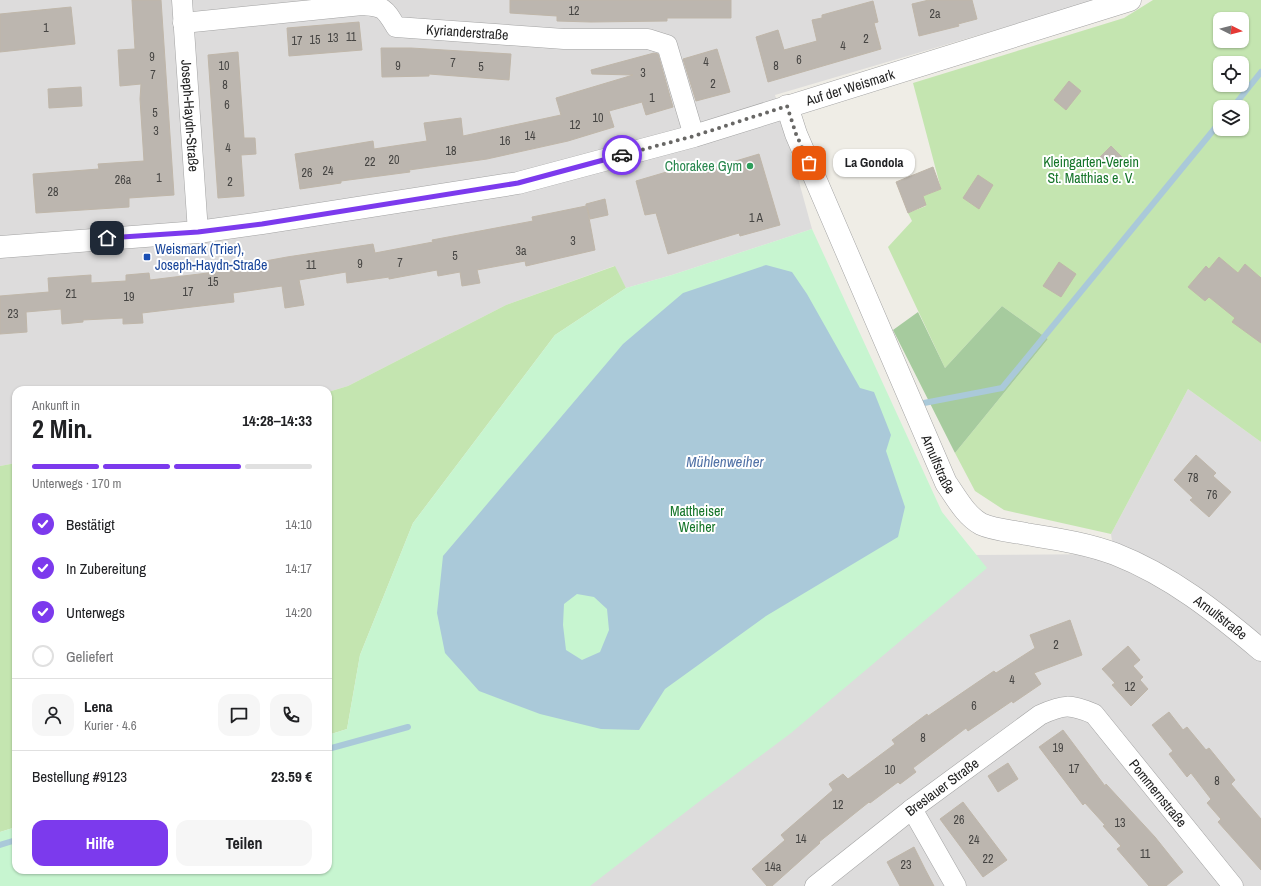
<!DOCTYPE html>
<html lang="de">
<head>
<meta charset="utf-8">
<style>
	:root { --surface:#fff; --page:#f6f6f6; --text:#202124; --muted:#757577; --line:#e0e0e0; --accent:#7c3aed }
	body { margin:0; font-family:"Archivo Narrow",sans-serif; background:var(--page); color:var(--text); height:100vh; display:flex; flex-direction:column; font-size:15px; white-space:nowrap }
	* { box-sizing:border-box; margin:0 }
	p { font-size:13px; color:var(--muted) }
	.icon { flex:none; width:22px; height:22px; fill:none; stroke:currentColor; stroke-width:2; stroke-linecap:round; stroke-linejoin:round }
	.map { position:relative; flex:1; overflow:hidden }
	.sheet { position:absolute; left:12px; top:386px; width:320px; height:488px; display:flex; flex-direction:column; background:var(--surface); border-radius:12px; box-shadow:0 1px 3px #0004 }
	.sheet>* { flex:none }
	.needle { width:26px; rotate:96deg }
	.tools { position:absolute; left:1213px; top:12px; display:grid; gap:8px }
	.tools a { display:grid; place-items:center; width:36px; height:36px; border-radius:8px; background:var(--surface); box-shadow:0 1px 3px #0004; font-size:20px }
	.pin { position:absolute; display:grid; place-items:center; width:34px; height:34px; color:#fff; margin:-17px; border-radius:8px; box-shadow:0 2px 6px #0006 }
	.courier { position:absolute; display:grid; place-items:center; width:40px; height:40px; margin:-20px; border:3px solid #7c3aed; border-radius:50%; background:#fff; color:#222; box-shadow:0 1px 5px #0007 }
	.bubble { position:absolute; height:28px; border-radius:12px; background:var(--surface); box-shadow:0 1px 3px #0004; font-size:13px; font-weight:700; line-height:28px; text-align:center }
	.summary em { font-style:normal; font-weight:700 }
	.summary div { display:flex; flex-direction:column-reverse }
	.summary { display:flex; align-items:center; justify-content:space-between; height:68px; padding:0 20px }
	h1 { font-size:26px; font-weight:700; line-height:30px }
	.bar { display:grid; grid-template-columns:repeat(4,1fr); gap:6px 4px; align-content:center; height:48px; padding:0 20px }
	.bar i { height:5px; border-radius:3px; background:var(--line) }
	.bar .active { background:var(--accent) }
	.bar p { grid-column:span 4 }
	.line { display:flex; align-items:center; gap:10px; padding:0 20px; border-top:1px solid var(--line) }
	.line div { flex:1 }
	.round { display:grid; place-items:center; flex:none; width:42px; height:42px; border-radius:12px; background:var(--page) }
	ol { padding:0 20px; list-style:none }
	li { display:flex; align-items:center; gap:12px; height:44px }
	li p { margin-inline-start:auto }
	li .icon { padding:4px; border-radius:50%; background:var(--accent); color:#fff; stroke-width:4 }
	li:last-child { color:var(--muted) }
	li i { width:22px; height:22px; border:2px solid var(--line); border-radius:50% }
	.primary-button { display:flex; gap:8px; margin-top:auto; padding:8px 20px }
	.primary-button a { flex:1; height:46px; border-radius:12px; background:var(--accent); color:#fff; font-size:16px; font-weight:700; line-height:46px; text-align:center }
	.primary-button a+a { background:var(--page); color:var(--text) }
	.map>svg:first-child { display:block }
	.residential { fill:#dddcdc }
	.grass { fill:#c4e5b0; fill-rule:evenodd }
	.forest { fill:#a6cb9e }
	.park { fill:#c7f5d0 }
	.water { fill:#aac9d9; fill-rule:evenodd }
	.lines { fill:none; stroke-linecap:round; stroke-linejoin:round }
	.stream { stroke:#aac9d9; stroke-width:6 }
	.building { fill:#bcb6af; stroke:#bfb6a9 }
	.minor-casing { stroke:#a3a3a3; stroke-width:21 }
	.tertiary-casing { stroke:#a3a3a3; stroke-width:23 }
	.minor { stroke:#fff; stroke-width:20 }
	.tertiary { stroke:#fff; stroke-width:22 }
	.done { stroke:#686765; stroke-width:4; stroke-dasharray:0 7.2 }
	.route { stroke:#7c3aed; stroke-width:5 }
	.leisure-dot { fill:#2e9e5b; stroke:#fff; stroke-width:1.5 }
	.transit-dot { fill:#1a4fb4; stroke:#fff; stroke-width:1.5 }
	.labels { text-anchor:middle; stroke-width:4; stroke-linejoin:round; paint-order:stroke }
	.number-label { font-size:12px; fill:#464543 }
	.street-label { font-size:14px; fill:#1f1f1f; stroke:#fff }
	.park-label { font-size:14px; fill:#157529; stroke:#fff }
	.leisure-label { font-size:14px; fill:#27864d; stroke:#fff; text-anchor:end }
	.transit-label { font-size:14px; fill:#164399; stroke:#fff; text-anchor:start }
	.water-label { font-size:15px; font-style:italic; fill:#5373a7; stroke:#fff }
</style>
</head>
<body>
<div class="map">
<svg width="1261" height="886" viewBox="0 0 1261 886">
	<rect width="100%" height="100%" fill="#efede6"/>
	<!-- residential -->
	<path class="residential" d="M0,0h1098l-323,95 37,134 -140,46 -46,13 -12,-22 -108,39 -158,81 -20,6v-2h-312v73l-16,3z
		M1188,389l73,53v444h-735l445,-331 143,-1 -3,-20z"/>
	<!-- grass -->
	<path class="grass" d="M1153,0h108v442l-73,-53 -77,145 -107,-24 -29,-19 -20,-38 93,-114 -46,-33 -57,62 -57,-121 24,-26 -4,-8 18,-7 -3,-10 18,-7 -28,-106 211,-65zM1220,19h22v22h-22zM1220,63h22v22h-22zM1220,107h22v22h-22z
		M615,266l11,22 -71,47 -142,188 -53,132 -13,74 -19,6v-343l20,-6 158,-81z
		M16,463v364l-16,5v-366z"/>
	<!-- forest -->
	<path class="forest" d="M1002,306l46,33 -93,114 -62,-123 25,-18 27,56z"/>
	<!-- park -->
	<path class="park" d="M812,229l130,283 45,56 -196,165 -95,71 -106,82h-590v-54l16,-5v43h312v-135l19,-6 13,-74 53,-132 142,-188 71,-47 46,-13z"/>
	<!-- water -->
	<path class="water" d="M766,265l26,7 15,22 53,94 14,4 17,43 -5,16 19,56 -7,30 -132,79 -101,73 -26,41 -38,-1 -61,-15 -61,-23 -34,-38 -8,-40 6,-57 180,-212 60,-51zM577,594l17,3 13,12 2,21 -9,22 -18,8 -16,-10 -3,-25 1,-21z"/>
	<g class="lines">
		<!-- stream -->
		<path class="stream" d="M1233,107l28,-35
			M924,403l78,-15 218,-266
			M328,749l80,-22
			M0,845l16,-5"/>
	</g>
	<!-- building -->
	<path class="building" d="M132,0h29l13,195 -45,3v9l-93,6 -3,-39 66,-5 -1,-5 46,-3 -4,-62 1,-15 -21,2 -2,-36 17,-1z
		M510,0h221v18h-64v3l-76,1 -34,-1v-5l-47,-3z
		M929,0h43l5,19 -19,5 1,2 -40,10 -7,-32z
		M873,1l5,21 -4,1 7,26 -113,33 -12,-45 22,-7 6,20 33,-9 -5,-21 10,-2v-3z
		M71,7l4,37 -75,8v-38z
		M359,22l3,28 -73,6 -2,-28z
		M381,48h30l100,6 -2,26 -80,-6v2l-47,1z
		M717,49l13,43 -34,9 -13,-42z
		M238,52l6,86h11l1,16 -15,1 3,41 -26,2 -10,-143z
		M654,53l4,1 15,53 -27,8 -4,-13 -33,9 5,16 -46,14 -81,18 -78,11 1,2 -69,9v2l-41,6 -5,-35 78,-13 1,8 53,-8 -3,-18 37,-5 2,18 98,-21 -5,-17 77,-23 -41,-1 -1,-4z
		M1069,81l12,10 -15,19 -12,-10z
		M81,87l1,19 -33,2 -1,-19z
		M1111,146l12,12 -11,11 -12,-12z
		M759,154l21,71 -40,11 -1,-3 -71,21 -12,-41 -11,2 -9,-34 61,-18 2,9z
		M933,167l8,22 -18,7 3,9 -18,8 -12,-31z
		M978,175l15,10 -14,24 -16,-11z
		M605,199l3,16 -18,4 -3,-12 8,43 -69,16 -1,-5 -48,9 3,13 -18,3 -2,-14 -22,4 -1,-6 -48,9v-2l-42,6 -1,-11 -47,8 5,25 -19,3 -3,-22 -49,7 1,9 -92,11 1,10 -20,1v-6l-40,2v2l-21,2 -1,-15 -35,3 1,20 -27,2v-38l49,-4 -1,-14 43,-3v8l35,-2v-6l23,-2 1,7 99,-12v-4l38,-7 86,-13 2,9 58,-11 -1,-2 101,-19 -1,-4 54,-11v-2z
		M1219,257l19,16 7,-9 16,14v65l-29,-21 3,-4 -26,-21 -4,4 -17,-14 18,-21 3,3z
		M1059,262l17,12 -15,23 -18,-11z
		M1196,455l20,18 -3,3 18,16 -22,25 -19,-17 3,-2 -19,-18z
		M1070,620l12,35 -48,18 7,11 -28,19 -1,-2 -44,30 -2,-3 -53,40 3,4 -16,12 -2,-2 -28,21 -1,-1 -50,40 1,1 -48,43h-5l-15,-17 33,-29 -4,-5 52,-45 -4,-6 14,-10 5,5 47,-35 -3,-4 35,-26 1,2 66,-45 2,2 39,-25 -5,-13z
		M1128,646l12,14 -7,6 10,11 -3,3 8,9 -17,17 -19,-21 3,-2 -13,-14z
		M1169,712l14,18 4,-3 19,23 3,-2 26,32 -4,4 30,35v51l-43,-48 3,-3 -14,-16 4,-4 -20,-26 -4,4 -18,-23 4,-3 -21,-26z
		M1063,730l42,56 1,-2 49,53 28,35 -17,14h-17l-32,-37 4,-3 -18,-20 2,-1 -20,-22 -2,2 -44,-58z
		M1008,763l10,16 -20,13 -10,-16z
		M963,802l44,58 -24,17 -43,-58z
		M914,847l11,22 9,17h-34l-13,-24z"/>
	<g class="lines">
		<defs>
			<g id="minor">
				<path id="s1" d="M182,0l16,232"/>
				<path id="s2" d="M183,23l179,-18c22,1 23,4 34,22l168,12h84l19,6 27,91"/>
				<path d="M912,809l44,77"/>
				<path id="s3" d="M815,886l97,-77 128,-94c24,-11 30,-11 54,-1l139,172"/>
			</g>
			<g id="tertiary">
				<path id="s4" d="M787,106l9,28 150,349c10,14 19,32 35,41 13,6 31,7 45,10 30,5 60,9 89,20 56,22 101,58 146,96"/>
				<path id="s5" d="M0,247l198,-15 64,-9 256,-40 176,-47 436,-136"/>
			</g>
		</defs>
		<!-- minor casing -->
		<use href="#minor" class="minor-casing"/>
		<!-- tertiary casing -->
		<use href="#tertiary" class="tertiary-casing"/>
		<!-- minor -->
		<use href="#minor" class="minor"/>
		<!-- tertiary -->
		<use href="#tertiary" class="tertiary"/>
	</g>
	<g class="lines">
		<!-- done -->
		<path class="done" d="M622,155l72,-19 93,-30 9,28 13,29"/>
		<!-- route -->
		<path class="route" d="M107,238l91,-6 64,-8 256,-41 104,-28"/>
	</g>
	<!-- markers -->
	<circle class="leisure-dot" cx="750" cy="166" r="4"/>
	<rect class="transit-dot" x="143" y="253" width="8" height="8" rx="2"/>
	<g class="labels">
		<!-- number labels -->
		<g class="number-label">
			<text x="574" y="15">12</text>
			<text x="935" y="18">2a</text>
			<text x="46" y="32">1</text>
			<text x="351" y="41">11</text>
			<text x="333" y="42">13</text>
			<text x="866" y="43">2</text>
			<text x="315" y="44">15</text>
			<text x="297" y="45">17</text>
			<text x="843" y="50">4</text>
			<text x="152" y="61">9</text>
			<text x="799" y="64">6</text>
			<text x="706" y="66">4</text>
			<text x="453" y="67">7</text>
			<text x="224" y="70">10</text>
			<text x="398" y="70">9</text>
			<text x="776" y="70">8</text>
			<text x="481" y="71">5</text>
			<text x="643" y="77">3</text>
			<text x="153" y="79">7</text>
			<text x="713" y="88">2</text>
			<text x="225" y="89">8</text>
			<text x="652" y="102">1</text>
			<text x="227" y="109">6</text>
			<text x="155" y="117">5</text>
			<text x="598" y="122">10</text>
			<text x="575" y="129">12</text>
			<text x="156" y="135">3</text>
			<text x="530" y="140">14</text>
			<text x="505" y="145">16</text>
			<text x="228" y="152">4</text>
			<text x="451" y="155">18</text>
			<text x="394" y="164">20</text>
			<text x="370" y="166">22</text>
			<text x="328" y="175">24</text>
			<text x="307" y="177">26</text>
			<text x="159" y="182">1</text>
			<text x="123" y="184">26a</text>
			<text x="230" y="186">2</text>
			<text x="53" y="196">28</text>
			<text x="756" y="222">1 A</text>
			<text x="573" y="245">3</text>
			<text x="521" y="255">3a</text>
			<text x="455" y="260">5</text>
			<text x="400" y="267">7</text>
			<text x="360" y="268">9</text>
			<text x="311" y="269">11</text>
			<text x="213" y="286">15</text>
			<text x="188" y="296">17</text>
			<text x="71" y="298">21</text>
			<text x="129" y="301">19</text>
			<text x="13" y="318">23</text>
			<text x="1193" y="482">78</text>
			<text x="1212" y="499">76</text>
			<text x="1056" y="649">2</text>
			<text x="1012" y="684">4</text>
			<text x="1130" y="691">12</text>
			<text x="974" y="710">6</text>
			<text x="923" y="742">8</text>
			<text x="1058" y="752">19</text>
			<text x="1074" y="773">17</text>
			<text x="890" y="774">10</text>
			<text x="1217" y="785">8</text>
			<text x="838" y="809">12</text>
			<text x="959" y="824">26</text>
			<text x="1120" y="827">13</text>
			<text x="801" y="843">14</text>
			<text x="974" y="844">24</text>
			<text x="1145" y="858">11</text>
			<text x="988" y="863">22</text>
			<text x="906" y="869">23</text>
			<text x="773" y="871">14a</text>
		</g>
		<!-- street labels -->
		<g class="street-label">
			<text dy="5" stroke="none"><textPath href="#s2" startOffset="295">Kyrianderstraße</textPath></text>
			<text dy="5" stroke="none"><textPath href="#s5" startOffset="868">Auf der Weismark</textPath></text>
			<text dy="5" stroke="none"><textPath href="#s1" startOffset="116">Joseph-Haydn-Straße</textPath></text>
			<text dy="5" stroke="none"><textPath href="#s4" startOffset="389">Arnulfstraße</textPath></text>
			<text dy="5" stroke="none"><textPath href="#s4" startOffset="725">Arnulfstraße</textPath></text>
			<text dy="5" stroke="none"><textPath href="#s3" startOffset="161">Breslauer Straße</textPath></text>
			<text dy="5" stroke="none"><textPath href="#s3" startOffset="441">Pommernstraße</textPath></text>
		</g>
		<!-- park labels -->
		<g class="park-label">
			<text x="1091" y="167">Kleingarten-Verein<tspan x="1091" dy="16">St. Matthias e. V.</tspan></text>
			<text x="697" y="516">Mattheiser<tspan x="697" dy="16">Weiher</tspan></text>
		</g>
		<!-- leisure labels -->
		<g class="leisure-label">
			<text x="742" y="171">Chorakee Gym</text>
		</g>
		<!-- transit labels -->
		<g class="transit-label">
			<text x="155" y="254">Weismark (Trier),<tspan x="155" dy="16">Joseph-Haydn-Straße</tspan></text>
		</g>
		<!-- water labels -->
		<g class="water-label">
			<text x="725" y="467">Mühlenweiher</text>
		</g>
	</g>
</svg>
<div class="tools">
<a><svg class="needle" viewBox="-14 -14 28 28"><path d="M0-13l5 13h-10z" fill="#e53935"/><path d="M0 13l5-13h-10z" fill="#757577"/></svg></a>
<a><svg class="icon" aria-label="locate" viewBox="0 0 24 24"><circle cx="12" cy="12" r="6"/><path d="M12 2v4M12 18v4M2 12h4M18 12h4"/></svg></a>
<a><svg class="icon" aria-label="layers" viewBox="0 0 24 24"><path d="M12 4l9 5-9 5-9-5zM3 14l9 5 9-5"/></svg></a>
</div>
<div class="pin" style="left:809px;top:163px;background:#ea580c"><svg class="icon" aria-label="bag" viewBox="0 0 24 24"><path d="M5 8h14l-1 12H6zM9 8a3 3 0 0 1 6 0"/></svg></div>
<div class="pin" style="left:107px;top:238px;background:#1f2937"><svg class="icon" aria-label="home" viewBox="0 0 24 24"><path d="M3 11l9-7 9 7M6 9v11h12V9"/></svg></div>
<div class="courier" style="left:622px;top:155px"><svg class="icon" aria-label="car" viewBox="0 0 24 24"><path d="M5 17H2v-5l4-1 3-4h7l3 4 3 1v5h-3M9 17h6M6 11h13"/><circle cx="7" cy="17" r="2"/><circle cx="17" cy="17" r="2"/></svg></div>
<div class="bubble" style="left:833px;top:149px;width:82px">La Gondola</div>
<section class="sheet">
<div class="summary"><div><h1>2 Min.</h1><p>Ankunft in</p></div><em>14:28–14:33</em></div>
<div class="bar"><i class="active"></i><i class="active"></i><i class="active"></i><i></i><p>Unterwegs · 170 m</p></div>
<ol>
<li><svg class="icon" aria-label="check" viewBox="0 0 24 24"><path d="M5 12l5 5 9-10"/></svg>Bestätigt<p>14:10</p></li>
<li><svg class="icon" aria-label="check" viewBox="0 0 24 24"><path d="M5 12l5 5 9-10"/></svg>In Zubereitung<p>14:17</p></li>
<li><svg class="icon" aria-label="check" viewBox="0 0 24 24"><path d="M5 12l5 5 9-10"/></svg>Unterwegs<p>14:20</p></li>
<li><i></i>Geliefert</li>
</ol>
<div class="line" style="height:72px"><a class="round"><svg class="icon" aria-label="person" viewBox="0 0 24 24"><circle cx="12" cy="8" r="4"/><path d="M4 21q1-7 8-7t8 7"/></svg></a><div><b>Lena</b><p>Kurier · 4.6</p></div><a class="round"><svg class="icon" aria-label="chat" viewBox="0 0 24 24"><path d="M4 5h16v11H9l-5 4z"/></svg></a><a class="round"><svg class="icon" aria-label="phone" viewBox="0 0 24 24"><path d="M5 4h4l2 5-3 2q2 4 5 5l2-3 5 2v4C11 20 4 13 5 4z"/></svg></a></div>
<div class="line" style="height:52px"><div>Bestellung #9123</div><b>23.59 €</b></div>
<div class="primary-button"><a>Hilfe</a><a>Teilen</a></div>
</section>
</div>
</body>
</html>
